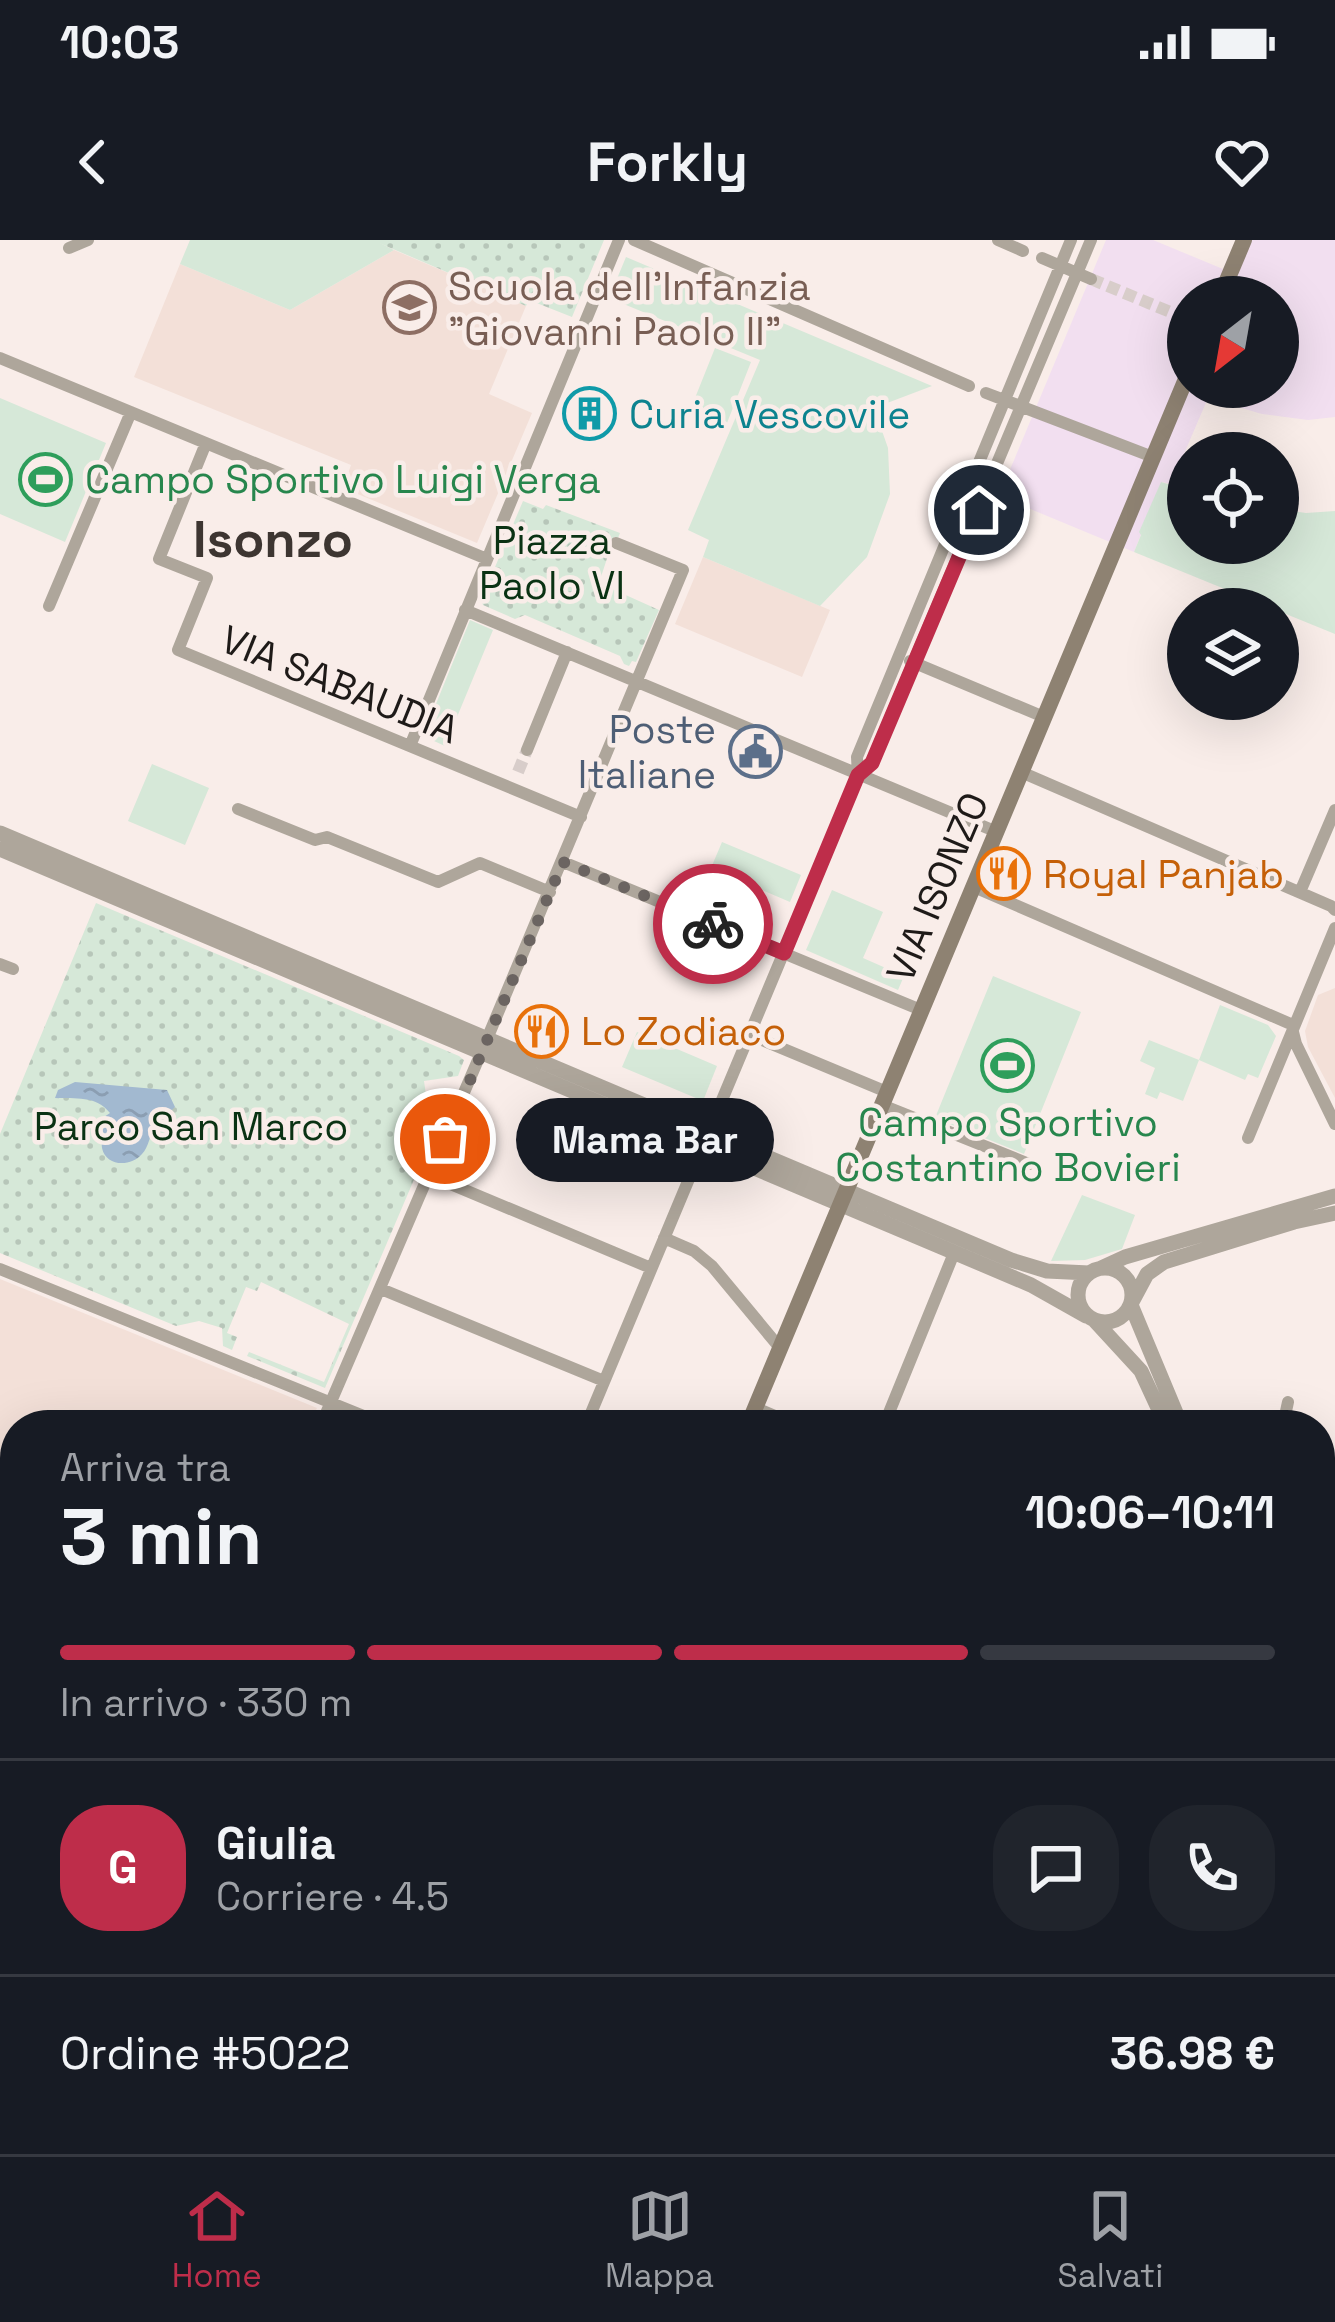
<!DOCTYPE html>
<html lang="it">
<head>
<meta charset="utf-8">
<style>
	:root { --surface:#171b24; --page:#20242c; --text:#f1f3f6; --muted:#9ea1a6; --line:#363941; --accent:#be2d4a }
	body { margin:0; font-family:"Space Grotesk",sans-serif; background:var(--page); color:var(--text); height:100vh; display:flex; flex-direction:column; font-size:45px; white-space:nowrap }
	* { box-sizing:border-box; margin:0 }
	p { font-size:39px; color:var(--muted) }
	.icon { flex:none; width:66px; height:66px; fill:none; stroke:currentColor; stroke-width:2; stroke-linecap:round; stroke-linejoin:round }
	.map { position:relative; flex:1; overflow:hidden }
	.side { position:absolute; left:0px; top:1170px; width:1335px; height:744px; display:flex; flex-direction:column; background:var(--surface); border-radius:48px 48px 0 0; box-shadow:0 12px 48px #0002 }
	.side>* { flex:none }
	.needle { width:78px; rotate:211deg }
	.controls { position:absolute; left:1167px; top:36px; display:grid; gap:24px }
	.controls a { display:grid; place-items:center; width:132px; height:132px; border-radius:50%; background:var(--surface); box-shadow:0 12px 48px #0002; font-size:60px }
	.pin { position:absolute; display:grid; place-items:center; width:102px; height:102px; color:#fff; margin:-51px; border:6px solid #fff; border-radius:50%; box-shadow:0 3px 12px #0007 }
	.courier { position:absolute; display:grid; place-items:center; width:120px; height:120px; margin:-60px; border:9px solid #be2d4a; border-radius:50%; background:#fff; color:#222; box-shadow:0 3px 15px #0007 }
	.bubble { position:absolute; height:84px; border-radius:42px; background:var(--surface); box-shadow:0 12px 48px #0002; font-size:39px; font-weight:700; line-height:84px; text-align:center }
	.headline em { font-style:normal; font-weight:700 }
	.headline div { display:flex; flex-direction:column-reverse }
	.headline { display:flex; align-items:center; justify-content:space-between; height:204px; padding:0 60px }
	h1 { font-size:78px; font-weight:700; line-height:90px }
	.bar { display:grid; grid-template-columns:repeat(4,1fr); gap:18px 12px; align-content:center; height:144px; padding:0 60px }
	.bar i { height:15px; border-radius:9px; background:var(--line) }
	.bar .active { background:var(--accent) }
	.bar p { grid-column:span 4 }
	.line { display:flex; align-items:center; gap:30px; padding:0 60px; border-top:3px solid var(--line) }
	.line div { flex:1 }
	.round { display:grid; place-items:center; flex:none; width:126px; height:126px; border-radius:48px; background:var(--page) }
	.status { display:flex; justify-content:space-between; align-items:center; height:84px; padding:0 60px; background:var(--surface); direction:ltr }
	.status svg { height:33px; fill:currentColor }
	header { display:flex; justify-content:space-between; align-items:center; height:156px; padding:0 60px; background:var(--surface); font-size:54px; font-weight:700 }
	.tab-bar { display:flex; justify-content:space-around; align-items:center; height:168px; border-top:3px solid var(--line); background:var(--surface); font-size:33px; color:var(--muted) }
	.tab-bar a { display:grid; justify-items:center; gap:6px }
	.tab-bar .active { color:var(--accent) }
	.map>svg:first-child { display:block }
	.commercial { fill:#f2dff0; fill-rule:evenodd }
	.built { fill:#f3e0d8 }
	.grass { fill:#d6e8d8 }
	.park { fill:url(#park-dots) }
	.water { fill:url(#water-ripples) }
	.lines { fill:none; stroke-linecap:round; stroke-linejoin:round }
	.minor-tunnel { stroke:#d8cdca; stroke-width:12; stroke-dasharray:12 6; stroke-linecap:butt }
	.pedestrian { stroke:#aea69b; stroke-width:9 }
	.minor { stroke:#aea69b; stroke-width:12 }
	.tertiary { stroke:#aea69b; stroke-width:15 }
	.secondary { stroke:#8e8272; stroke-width:16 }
	.done { stroke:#6b6461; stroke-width:12; stroke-dasharray:0 21.6 }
	.route { stroke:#be2d4a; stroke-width:15 }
	.labels { text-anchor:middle; stroke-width:9; stroke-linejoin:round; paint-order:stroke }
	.education-label { font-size:39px; fill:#785e54; stroke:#f9ede9; text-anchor:start }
	.culture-label { font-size:39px; fill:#0d838f; stroke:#f9ede9; text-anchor:start }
	.leisure-label { font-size:39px; fill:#27864d; stroke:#f9ede9; text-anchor:start }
	.park-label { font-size:39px; fill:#0a3213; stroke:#f9ede9 }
	.street-label { font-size:39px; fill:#1e1a18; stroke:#f9ede9 }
	.service-label { font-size:39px; fill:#4e5e75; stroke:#f9ede9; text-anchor:end }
	.food-label { font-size:39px; fill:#c56008; stroke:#f9ede9; text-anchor:start }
	.district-label { font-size:51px; font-weight:bold; fill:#3d3531; stroke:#f9ede9 }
</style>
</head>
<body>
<div class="status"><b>10:03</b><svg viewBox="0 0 49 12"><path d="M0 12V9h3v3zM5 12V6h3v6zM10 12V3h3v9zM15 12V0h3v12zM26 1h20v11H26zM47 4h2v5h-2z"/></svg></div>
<header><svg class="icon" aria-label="back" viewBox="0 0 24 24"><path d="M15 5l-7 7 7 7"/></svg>Forkly<svg class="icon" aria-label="heart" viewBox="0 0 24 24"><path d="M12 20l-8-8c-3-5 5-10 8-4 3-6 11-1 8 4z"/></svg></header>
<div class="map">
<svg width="1335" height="1914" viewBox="0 0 1335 1914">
	<defs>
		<pattern id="park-dots" width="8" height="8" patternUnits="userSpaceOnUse" patternTransform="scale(3)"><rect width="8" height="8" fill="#d6e8d8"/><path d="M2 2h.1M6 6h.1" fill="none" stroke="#b7c6b9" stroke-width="1.8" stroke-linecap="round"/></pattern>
		<pattern id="water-ripples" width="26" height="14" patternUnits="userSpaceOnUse" patternTransform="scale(3)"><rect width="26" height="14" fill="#a2b9d0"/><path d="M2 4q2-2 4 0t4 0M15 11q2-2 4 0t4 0" fill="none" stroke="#8b9eb2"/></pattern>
	</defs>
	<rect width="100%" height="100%" fill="#f9ede9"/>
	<!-- commercial -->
	<path class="commercial" d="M1106,0h47l70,29 13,-29h99v177l-27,3 -46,-6 -54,-16 -37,86 -9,-2 -28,70 -135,-56zM1188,57h90v90h-90z"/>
	<!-- built -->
	<path class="built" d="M394,10l132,56 -37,88 43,19 -55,130 -134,-55 8,-23 -217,-88 46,-113 110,46z
		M703,317l127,53 -28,67 -127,-53z
		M1335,748v110l-27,-51 -3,-16 13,-36z
		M0,1039l317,129 -8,17h-294v286l-3,6 -12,-6z"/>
	<!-- grass -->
	<path class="grass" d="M190,0h190v3l14,7 -104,60 -110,-46z
		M626,17l306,129 -58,22 14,40 2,46 -23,63 -47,49 -117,-49 6,-17 -21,-10 72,-170 -151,-62z
		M715,108l36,14 -26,66 -36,-15z
		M0,158l106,45 -41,99 -65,-28z
		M1161,242l27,8v53h90v-34l28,4 29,-2v123l-201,-82 7,-17 -2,-3z
		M470,380l23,10 -48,116 -22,-10z
		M152,524l57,24 -24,57 -57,-24z
		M722,602l79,33 -11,27 -79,-34z
		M832,650l51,22 -20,46 41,18 -6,14 -92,-40z
		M993,736l88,36 -57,142 -89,-36z
		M1220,765l48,20 8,11 -18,42 -10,-4 -3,6 -46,-20 -16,41 -23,-9 -3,7 -12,-5 10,-26 -15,-7 9,-21 50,20z
		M637,792l80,34 -14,35 -81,-34z
		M1082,955l53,20 -13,34 -37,11 -34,1z"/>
	<!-- park -->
	<path class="park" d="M380,0h224l-32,77 -43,-17 -3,6 -147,-63z
		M523,261l20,8 3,-4 74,28 -2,5 -4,-1 -15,46 60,27 -23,52 -4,-1 -3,5 -5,-2 -4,-8 -95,-41 -10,4 -32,-14 -2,-5z
		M96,663l363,153 5,4 -6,16 -34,5 4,27 14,6 -117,274 -78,-32 2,-4 75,30 25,-58 -88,-42 -4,9 -11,-4 -19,46 10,4 -5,13 -9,-4 -1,-18 -23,-7 -23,5 -176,-73v-119z"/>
	<!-- water -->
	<path class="water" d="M75,842l92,8 8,17c-6,6 -15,12 -20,20 -6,9 -6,20 -13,27 -11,13 -36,13 -40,-6 -1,-6 0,-12 -1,-18l3,-5v-8l6,-4c-14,-18 -35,-14 -55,-15l3,-8z"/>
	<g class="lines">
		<!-- minor-tunnel -->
		<path class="minor-tunnel" d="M1091,39l96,40
			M518,532l9,-22"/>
		<!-- pedestrian -->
		<path class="pedestrian" d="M504,1899l35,15"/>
		<!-- minor -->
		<path class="minor" d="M634,0l335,146
			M998,0l25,11
			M69,8l19,-8
			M1042,18l49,21
			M1187,79h1
			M0,118l487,201
			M986,153l167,64
			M206,203l-47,116 48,19 -29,72 403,167
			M49,366l82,-194
			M465,370l532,222
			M910,421l134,56
			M410,506l209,-506
			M527,510l40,-98
			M1021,532l310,134 4,4
			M858,535l-1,-18 214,-517
			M238,569l77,31 12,-3 111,45 42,-19 70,29
			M563,622l358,148
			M974,647l319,138
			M1300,652l35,-82
			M0,724l13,5
			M1293,792l3,12 39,80
			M750,795l137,57
			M487,799l196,-469 -67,-27
			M882,865l147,59
			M1248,898l87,-210
			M429,935l222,93
			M664,998l30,13 18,15 68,82
			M0,1029l386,156
			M381,1049l223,92
			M756,1168l40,17
			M321,1185l160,-372
			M586,1185l272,-650 13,-12 220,-523
			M884,1185l70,-172
			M1283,1185l5,-23
			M0,1483l15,7
			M0,1561l15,-36
			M1320,1786l15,-3
			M0,1822l15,7
			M179,1899l35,15
			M964,1899l3,15
			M1179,1899l2,15
			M85,1914l7,-15
			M278,1914l6,-15
			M439,1914l6,-15
			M776,1914l7,-15"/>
		<!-- tertiary -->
		<path class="tertiary" d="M0,593l1011,427 36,11 42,2
			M0,609l1031,436 55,31
			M1078 1055a27 27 0 1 1 54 0a27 27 0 1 1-54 0Z
			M1101,1028l24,-11 210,-61
			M1132,1062l15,-28 17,-12 130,-40 41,-9
			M1131,1065l50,120
			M1095,1081l46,50 25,54
			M1320,1535l15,37
			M1320,1573l15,35"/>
		<!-- secondary -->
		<path class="secondary" d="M1220,57l24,-57
			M748,1185l440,-1051
			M0,1652l15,6
			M616,1899l36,15"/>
	</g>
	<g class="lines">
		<!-- done -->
		<path class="done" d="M445,899l118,-277 150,62"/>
		<!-- route -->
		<path class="route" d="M713,684l71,29 74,-178 14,-12 107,-253"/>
	</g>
	<!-- icons -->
	<defs>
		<symbol id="school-ring" viewBox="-11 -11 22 22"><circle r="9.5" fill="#f9ede9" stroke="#8d6e63" stroke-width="1.5"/><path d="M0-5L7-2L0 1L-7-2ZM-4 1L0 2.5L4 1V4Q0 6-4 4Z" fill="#8d6e63"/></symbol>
		<symbol id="building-ring" viewBox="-11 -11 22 22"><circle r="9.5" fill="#f9ede9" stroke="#0f9aa8" stroke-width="1.5"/><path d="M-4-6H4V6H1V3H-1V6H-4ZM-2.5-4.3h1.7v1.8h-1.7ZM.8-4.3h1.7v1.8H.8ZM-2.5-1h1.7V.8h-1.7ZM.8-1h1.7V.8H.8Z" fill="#0f9aa8"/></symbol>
		<symbol id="stadium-ring" viewBox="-11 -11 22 22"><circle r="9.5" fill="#f9ede9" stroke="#2e9e5b" stroke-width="1.5"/><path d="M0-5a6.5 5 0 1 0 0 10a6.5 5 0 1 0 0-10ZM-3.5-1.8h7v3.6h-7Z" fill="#2e9e5b"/></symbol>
		<symbol id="civic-ring" viewBox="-11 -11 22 22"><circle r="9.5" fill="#f9ede9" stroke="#5c6f8a" stroke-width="1.5"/><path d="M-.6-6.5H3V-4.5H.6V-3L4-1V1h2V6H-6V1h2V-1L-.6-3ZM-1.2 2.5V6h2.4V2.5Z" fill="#5c6f8a"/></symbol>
		<symbol id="restaurant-ring" viewBox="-11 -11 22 22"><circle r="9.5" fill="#f9ede9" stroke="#e8710a" stroke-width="1.5"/><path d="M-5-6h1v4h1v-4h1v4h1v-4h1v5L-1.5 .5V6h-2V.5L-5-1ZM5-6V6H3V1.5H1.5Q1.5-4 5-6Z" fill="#e8710a"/></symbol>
	</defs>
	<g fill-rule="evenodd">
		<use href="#school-ring" x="380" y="38" width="59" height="59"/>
		<use href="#building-ring" x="560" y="144" width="59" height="59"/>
		<use href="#stadium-ring" x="16" y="210" width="59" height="59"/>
		<use href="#civic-ring" x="726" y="482" width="59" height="59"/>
		<use href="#restaurant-ring" x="974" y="604" width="59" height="59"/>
		<use href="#restaurant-ring" x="512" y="762" width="59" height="59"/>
		<use href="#stadium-ring" x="978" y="796" width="59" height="59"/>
	</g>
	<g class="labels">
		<!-- education labels -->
		<g class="education-label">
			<text x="448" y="60">Scuola dell'Infanzia<tspan x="448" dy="45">"Giovanni Paolo II"</tspan></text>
		</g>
		<!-- culture labels -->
		<g class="culture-label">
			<text x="629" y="188">Curia Vescovile</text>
		</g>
		<!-- leisure labels -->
		<g class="leisure-label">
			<text x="85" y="253">Campo Sportivo Luigi Verga</text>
			<text x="1008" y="896" text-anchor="middle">Campo Sportivo<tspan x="1008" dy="45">Costantino Bovieri</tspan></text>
		</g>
		<!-- park labels -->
		<g class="park-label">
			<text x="552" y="314">Piazza<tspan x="552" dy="45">Paolo VI</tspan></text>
			<text x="191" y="900">Parco San Marco</text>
		</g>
		<!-- street labels -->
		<g class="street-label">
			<text transform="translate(340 444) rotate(22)" y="14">VIA SABAUDIA</text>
			<text transform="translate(937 647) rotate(-67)" y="14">VIA ISONZO</text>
		</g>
		<!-- service labels -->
		<g class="service-label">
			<text x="716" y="503">Poste<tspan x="716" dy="45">Italiane</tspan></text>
		</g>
		<!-- food labels -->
		<g class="food-label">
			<text x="1043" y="648">Royal Panjab</text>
			<text x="581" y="805">Lo Zodiaco</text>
		</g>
		<!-- district labels -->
		<g class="district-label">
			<text x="273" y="317">Isonzo</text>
		</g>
	</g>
</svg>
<div class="controls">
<a><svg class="needle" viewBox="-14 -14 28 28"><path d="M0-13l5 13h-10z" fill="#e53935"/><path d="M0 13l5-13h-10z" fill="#9ea1a6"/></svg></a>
<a><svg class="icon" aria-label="locate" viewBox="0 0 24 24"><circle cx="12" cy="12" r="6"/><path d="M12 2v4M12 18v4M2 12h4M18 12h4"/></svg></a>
<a><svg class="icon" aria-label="layers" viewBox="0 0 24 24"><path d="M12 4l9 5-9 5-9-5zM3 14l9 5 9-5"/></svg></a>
</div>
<div class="pin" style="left:445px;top:899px;background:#ea580c"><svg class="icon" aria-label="bag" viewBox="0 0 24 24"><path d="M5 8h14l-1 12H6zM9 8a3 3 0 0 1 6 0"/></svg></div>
<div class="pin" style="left:979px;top:270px;background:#1f2937"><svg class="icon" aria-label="home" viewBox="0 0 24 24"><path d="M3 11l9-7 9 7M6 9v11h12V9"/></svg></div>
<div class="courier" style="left:713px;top:684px"><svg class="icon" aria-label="bike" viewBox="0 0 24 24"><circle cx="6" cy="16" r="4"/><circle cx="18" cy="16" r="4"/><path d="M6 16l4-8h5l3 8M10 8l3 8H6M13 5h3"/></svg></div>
<div class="bubble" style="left:516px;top:858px;width:258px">Mama Bar</div>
<section class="side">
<div class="headline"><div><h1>3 min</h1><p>Arriva tra</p></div><em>10:06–10:11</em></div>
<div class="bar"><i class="active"></i><i class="active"></i><i class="active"></i><i></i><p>In arrivo · 330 m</p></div>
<div class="line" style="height:216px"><b class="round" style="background:var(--accent);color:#fff">G</b><div><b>Giulia</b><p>Corriere · 4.5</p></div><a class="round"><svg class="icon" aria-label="chat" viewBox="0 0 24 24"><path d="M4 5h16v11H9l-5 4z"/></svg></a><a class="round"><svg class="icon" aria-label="phone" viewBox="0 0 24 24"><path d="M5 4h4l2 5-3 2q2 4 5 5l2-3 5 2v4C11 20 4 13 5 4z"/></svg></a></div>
<div class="line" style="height:156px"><div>Ordine #5022</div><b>36.98 €</b></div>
</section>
</div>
<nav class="tab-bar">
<a class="active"><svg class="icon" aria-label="home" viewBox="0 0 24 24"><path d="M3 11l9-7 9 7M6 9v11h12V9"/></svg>Home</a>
<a><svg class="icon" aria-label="map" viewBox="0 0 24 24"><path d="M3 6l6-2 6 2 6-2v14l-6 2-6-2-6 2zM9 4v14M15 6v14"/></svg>Mappa</a>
<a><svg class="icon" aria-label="saved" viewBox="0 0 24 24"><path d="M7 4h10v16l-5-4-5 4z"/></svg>Salvati</a>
</nav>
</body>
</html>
